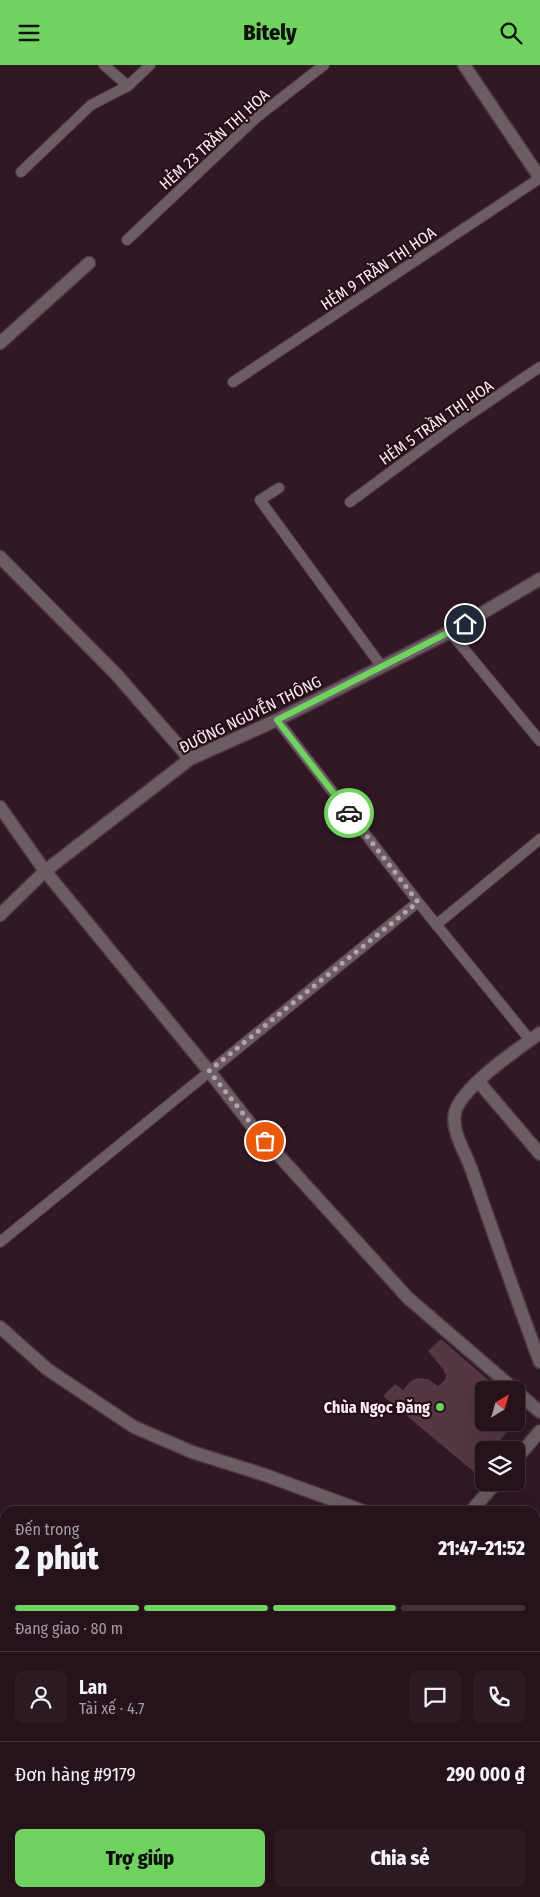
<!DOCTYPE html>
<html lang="vi">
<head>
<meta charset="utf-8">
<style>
	:root { --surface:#25121b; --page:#2d1b24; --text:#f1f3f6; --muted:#a39ea3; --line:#42323a; --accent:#70d35f }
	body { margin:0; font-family:"Fira Sans Condensed",sans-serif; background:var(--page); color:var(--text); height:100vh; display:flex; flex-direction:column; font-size:19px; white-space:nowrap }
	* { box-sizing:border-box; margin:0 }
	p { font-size:16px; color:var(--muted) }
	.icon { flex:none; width:28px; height:28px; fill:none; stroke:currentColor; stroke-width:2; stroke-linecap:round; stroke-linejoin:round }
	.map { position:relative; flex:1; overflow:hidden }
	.side { position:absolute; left:0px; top:1441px; width:540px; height:391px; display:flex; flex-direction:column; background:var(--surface); border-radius:15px 15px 0 0; box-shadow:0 5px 20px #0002,0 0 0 1px var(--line) }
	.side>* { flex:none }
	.needle { width:32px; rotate:37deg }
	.buttons { position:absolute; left:475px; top:1316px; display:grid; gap:10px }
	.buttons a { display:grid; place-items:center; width:50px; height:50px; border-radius:8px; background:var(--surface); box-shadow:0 5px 20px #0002,0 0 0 1px var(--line); font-size:25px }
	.pin { position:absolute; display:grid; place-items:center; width:42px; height:42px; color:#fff; margin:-21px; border:2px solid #fff; border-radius:50%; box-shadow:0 1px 5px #0007 }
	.courier { position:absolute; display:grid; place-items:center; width:50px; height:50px; margin:-25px; border:4px solid #70d35f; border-radius:50%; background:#fff; color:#222; box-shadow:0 1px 6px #0007 }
	.overview em { font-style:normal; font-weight:800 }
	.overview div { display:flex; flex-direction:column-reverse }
	.overview { display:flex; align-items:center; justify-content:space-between; height:85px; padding:0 15px }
	h1 { font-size:32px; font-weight:800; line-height:38px }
	.bar { display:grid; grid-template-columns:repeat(4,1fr); gap:8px 5px; align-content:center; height:60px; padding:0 15px }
	.bar i { height:6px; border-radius:4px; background:var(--line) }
	.bar .active { background:var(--accent) }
	.bar p { grid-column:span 4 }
	.line { display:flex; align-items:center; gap:12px; padding:0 15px; border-top:1px solid var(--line) }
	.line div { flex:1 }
	.round { display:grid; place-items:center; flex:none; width:52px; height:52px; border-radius:8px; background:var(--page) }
	.action { display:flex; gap:10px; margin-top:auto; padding:10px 15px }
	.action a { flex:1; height:58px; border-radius:8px; background:var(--accent); color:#111; font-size:20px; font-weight:800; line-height:58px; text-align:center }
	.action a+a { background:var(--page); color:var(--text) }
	header { display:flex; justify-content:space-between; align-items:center; height:65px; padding:0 15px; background:var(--accent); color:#111; font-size:22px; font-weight:800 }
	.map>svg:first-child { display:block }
	.building { fill:#533743 }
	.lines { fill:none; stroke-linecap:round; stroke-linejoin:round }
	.lane-casing { stroke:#4e3641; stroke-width:12 }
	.street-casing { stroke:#4e3641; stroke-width:15 }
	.lane { stroke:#6b5d63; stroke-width:10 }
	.street { stroke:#6b5d63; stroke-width:12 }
	.done { stroke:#b6a2ab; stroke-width:5; stroke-dasharray:0 9 }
	.route { stroke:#70d35f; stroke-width:6 }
	.poi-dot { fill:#70d35f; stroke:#270f1a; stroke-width:2 }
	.labels { text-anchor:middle; stroke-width:4.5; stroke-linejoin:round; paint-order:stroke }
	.street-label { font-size:16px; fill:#feecf3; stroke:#270f1a }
	.poi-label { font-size:16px; font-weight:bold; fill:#feecf3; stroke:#270f1a; text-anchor:end }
</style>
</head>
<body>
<header><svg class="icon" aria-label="menu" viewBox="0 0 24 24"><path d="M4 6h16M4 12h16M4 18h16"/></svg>Bitely<svg class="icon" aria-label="search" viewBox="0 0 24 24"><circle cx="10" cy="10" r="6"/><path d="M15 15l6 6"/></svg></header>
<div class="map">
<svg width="540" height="1832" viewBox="0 0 540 1832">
	<rect width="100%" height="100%" fill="#311824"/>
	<!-- building -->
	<path class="building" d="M441,1274l59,51h-16v33h31l-23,27h-8v10l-10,12 -91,-76 12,-12 8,6 8,-9 6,-3 11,1 10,7 7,-6 1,-5 -3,-6 -15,-18z
		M516,1339l9,7 -9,10z"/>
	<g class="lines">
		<defs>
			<path id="lane" d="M104,0l24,21
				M21,107l70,-67 37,-19 22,-21
				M127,175l130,-123 67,-52
				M233,317l307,-204
				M279,423l-19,12 122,167
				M350,437l107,-79 83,-56
				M450,567l90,109
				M277,655l141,182 112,138
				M436,860l104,-86
				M0,1177l418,-340
				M0,1473l5,4
				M305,1832l4,-4"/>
			<path id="street" d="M464,0l76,113
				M0,278l89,-80
				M0,492l116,117 74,85
				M0,742l45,64 164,200 43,55 156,172 107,92
				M0,850l45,-44 145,-112 87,-39 173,-88 90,-53
				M540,968c-21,15 -80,55 -85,80 -4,19 11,40 17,58 22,64 44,127 68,191
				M478,1016l62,73
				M0,1262l47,42 87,58 58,25 73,23 98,36
				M516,1326l24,21
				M516,1394l24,-28
				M471,1446l25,-28
				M535,1536l5,6
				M0,1765l5,4
				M91,1828l6,4"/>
		</defs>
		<!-- lane casing -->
		<use href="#lane" class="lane-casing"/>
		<!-- street casing -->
		<use href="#street" class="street-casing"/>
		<!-- lane -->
		<use href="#lane" class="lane"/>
		<!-- street -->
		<use href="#street" class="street"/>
	</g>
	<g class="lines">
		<!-- done -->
		<path class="done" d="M265,1076l-56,-70 209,-169 -69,-89"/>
		<!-- route -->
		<path class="route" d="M349,748l-72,-93 188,-96"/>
	</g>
	<!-- markers -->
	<circle class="poi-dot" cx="440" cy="1342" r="5"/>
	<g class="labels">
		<!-- street labels -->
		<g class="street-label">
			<text transform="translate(214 74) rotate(-42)" y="6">HẺM 23 TRẦN THỊ HOA</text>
			<text transform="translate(378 203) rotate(-34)" y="6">HẺM 9 TRẦN THỊ HOA</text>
			<text transform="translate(436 357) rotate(-35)" y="6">HẺM 5 TRẦN THỊ HOA</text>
			<text transform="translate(250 649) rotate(-26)" y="6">ĐƯỜNG NGUYỄN THÔNG</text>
		</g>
		<!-- poi labels -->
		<g class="poi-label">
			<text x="430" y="1348">Chùa Ngọc Đăng</text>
		</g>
	</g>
</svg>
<div class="buttons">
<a><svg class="needle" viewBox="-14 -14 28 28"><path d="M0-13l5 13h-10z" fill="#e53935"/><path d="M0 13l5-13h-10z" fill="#a39ea3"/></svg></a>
<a><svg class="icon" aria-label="layers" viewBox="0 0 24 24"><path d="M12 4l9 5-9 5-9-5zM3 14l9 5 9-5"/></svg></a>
</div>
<div class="pin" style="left:265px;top:1076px;background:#ea580c"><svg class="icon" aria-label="bag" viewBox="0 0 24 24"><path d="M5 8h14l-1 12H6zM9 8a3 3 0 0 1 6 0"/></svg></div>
<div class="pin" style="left:465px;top:559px;background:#1f2937"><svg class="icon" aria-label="home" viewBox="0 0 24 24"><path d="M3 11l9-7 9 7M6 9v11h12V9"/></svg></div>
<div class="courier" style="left:349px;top:748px"><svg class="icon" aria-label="car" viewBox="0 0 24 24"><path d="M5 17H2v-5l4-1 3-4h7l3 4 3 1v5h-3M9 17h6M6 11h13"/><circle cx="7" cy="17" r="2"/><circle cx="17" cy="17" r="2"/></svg></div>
<section class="side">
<div class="overview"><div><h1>2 phút</h1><p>Đến trong</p></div><em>21:47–21:52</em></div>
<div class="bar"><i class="active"></i><i class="active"></i><i class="active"></i><i></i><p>Đang giao · 80 m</p></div>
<div class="line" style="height:90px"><a class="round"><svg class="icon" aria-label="person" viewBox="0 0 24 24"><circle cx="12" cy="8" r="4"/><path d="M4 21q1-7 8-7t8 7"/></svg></a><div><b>Lan</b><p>Tài xế · 4.7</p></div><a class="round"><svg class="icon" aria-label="chat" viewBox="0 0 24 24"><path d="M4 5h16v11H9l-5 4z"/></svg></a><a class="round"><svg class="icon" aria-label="phone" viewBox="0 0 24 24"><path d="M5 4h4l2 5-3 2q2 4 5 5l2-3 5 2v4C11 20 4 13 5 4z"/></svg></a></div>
<div class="line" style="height:65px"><div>Đơn hàng #9179</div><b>290 000 ₫</b></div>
<div class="action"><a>Trợ giúp</a><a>Chia sẻ</a></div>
</section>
</div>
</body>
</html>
